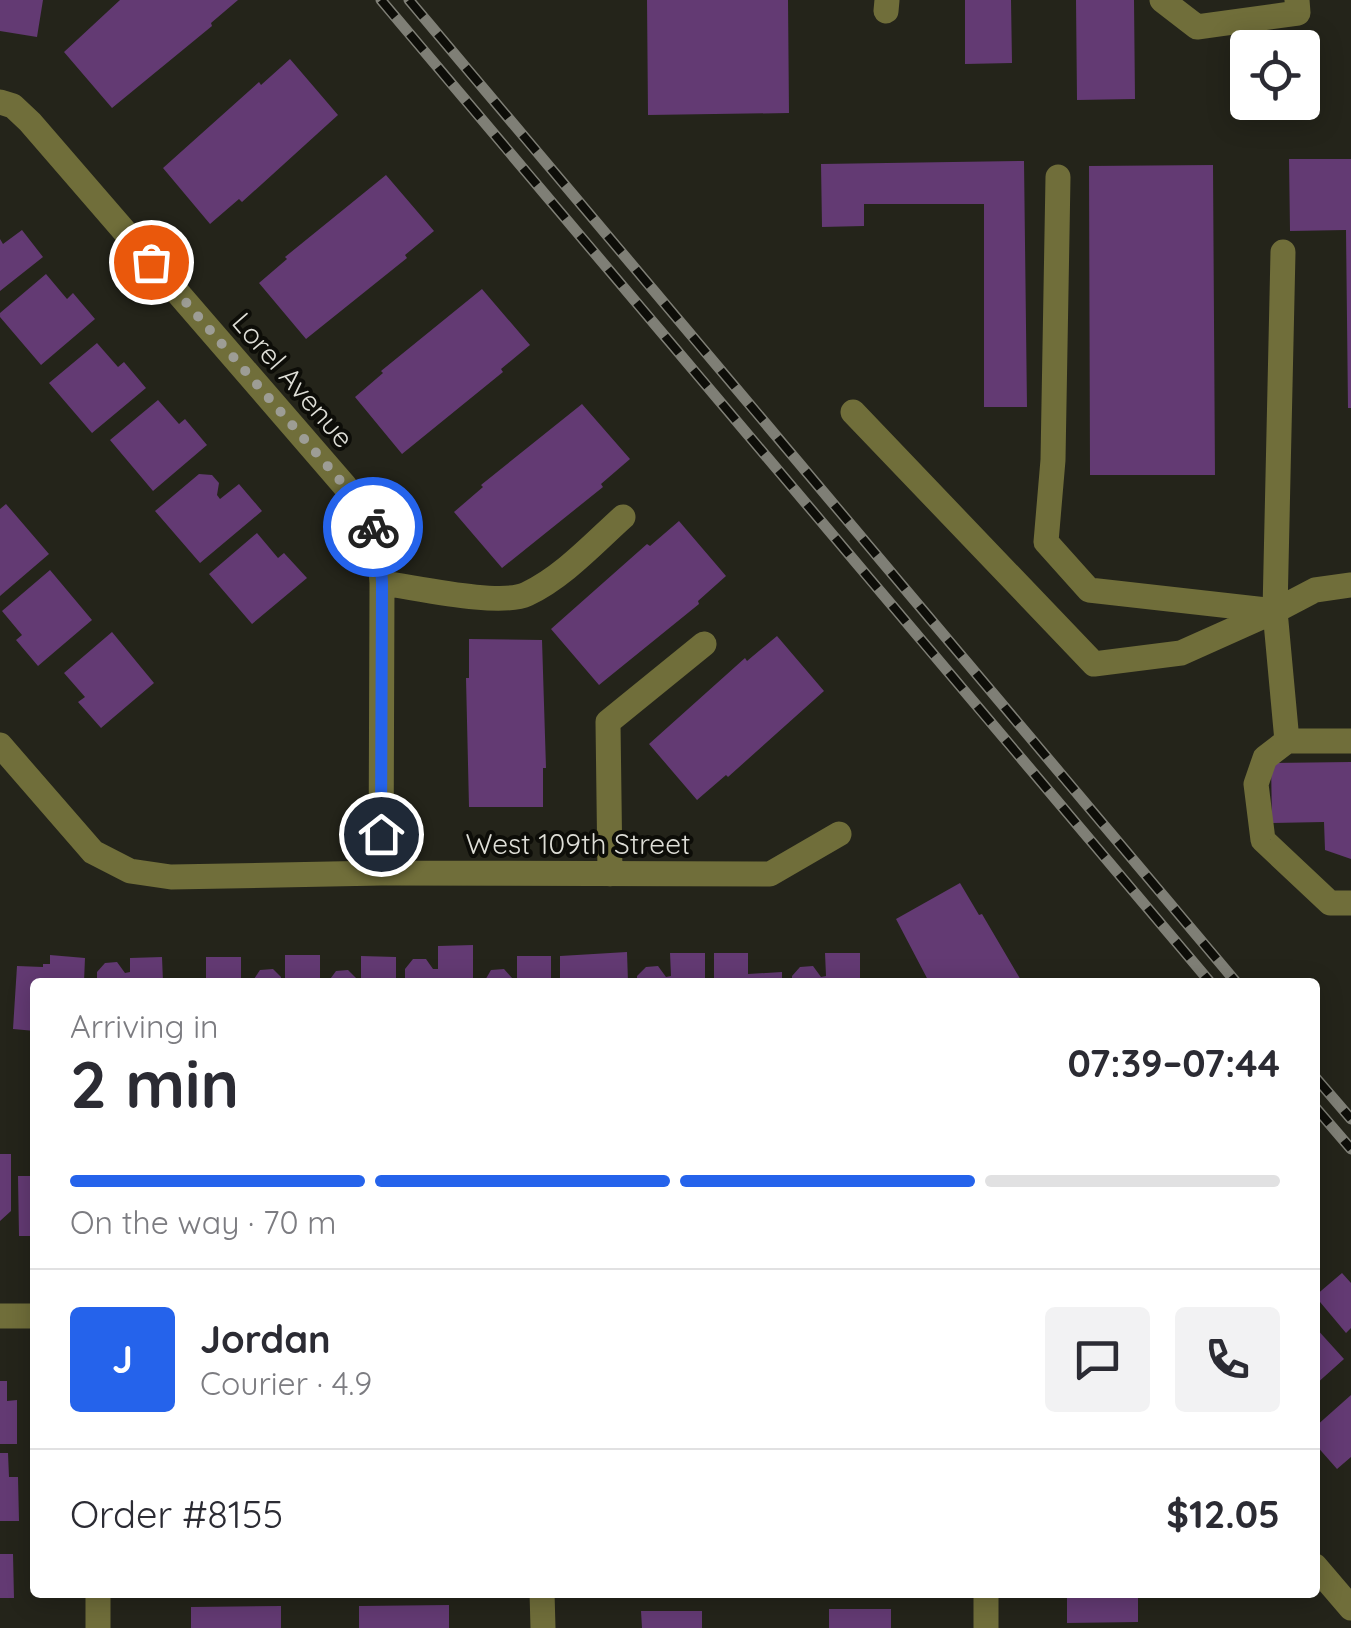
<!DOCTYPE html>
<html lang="en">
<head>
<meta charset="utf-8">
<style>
	:root { --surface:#fff; --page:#f2f2f3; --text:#2b2b33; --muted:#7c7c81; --line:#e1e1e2; --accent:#2563eb }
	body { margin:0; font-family:Quicksand,sans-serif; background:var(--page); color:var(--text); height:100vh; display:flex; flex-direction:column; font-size:38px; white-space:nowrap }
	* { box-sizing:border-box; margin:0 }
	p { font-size:32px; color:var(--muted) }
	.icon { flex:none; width:55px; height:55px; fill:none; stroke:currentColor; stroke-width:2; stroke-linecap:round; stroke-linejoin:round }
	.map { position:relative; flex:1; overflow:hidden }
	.panel { position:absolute; left:30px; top:978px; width:1290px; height:620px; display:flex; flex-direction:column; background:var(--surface); border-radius:10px; box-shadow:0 5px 25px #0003 }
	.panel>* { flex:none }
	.controls { position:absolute; left:1230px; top:30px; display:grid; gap:20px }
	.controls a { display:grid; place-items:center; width:90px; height:90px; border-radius:10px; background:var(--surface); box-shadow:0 5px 25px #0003; font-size:50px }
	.pin { position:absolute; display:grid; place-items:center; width:85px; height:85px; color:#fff; margin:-42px; border:5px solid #fff; border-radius:50%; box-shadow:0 2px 10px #0007 }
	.courier { position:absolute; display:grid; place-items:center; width:100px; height:100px; margin:-50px; border:8px solid #2563eb; border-radius:50%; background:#fff; color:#222; box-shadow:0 2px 12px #0007 }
	.overview em { font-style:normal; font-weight:800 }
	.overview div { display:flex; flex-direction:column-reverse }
	.overview { display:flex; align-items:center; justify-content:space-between; height:170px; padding:0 40px }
	h1 { font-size:65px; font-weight:800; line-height:75px }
	.bar { display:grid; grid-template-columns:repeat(4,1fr); gap:15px 10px; align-content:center; height:120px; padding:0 40px }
	.bar i { height:12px; border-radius:8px; background:var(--line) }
	.bar .on { background:var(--accent) }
	.bar p { grid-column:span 4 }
	.line { display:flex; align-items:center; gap:25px; padding:0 40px; border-top:2px solid var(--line) }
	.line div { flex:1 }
	.round { display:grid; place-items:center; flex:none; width:105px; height:105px; border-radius:10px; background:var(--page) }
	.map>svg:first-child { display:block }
	.building { fill:#633a73 }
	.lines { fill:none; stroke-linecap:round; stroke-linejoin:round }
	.minor { stroke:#706e3a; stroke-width:25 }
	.rail-casing { stroke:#7f7f76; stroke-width:11 }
	.rail { stroke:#0d0d08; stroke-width:8; stroke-dasharray:22; stroke-linecap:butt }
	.done { stroke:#9d9d95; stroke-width:10; stroke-dasharray:0 18 }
	.route { stroke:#2563eb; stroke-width:12 }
	.labels { text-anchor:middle; stroke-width:8; stroke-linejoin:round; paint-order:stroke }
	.street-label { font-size:28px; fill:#deded7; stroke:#0d0d08 }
</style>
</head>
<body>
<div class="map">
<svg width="1351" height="1628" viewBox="0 0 1351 1628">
	<rect width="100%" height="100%" fill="#24241a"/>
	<!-- building -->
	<path class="building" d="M0,0h43l-6,37 -37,-6z
		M120,0h118l-27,23 1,3 -100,82 -48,-56z
		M647,0h141l1,113 -141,2z
		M965,0h46l1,63 -47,1z
		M1076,0h58l1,99 -58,1z
		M290,59l48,56 -96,87 -3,-3 -29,25 -47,-56 96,-86 2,3z
		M1289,159h62v249h-3l-2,-178 -56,1z
		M1024,161l3,246h-43v-203h-120v22l-42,1 -1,-63z
		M1213,165l2,310h-125l-1,-309z
		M386,175l48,56 -29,24 2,3 -101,81 -47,-56 28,-24 -2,-2z
		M22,230l21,27 -43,34v-52l3,5z
		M46,274l21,25 6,-6 22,26 -54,46 -41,-48v-4z
		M482,289l48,56 -29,24 2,3 -101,82 -47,-57 28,-24 -2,-2z
		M97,343l21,24 6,-5 22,26 -54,45 -43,-50z
		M158,400l21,24 6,-5 22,26 -54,46 -43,-51z
		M582,404l48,55 -29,25 2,3 -101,81 -48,-56 29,-25 -2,-2z
		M199,474l13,1 7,8 -2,12 3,4 19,-15 23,27 -62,52 -45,-52z
		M6,504l43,50 -49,42v-87z
		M679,521l47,55 -28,25 1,3 -100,81 -48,-56 96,-85 3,2z
		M257,533l21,25 6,-5 23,25 -55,46 -43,-50z
		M50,570l42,50 -54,46 -22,-26 6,-5 -20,-24z
		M112,632l42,51 -53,45 -23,-26 7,-5 -21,-24z
		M777,636l47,55 -96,86 -2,-2 -29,25 -48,-56 96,-86 2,3z
		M469,639l73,1 4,128h-3v39h-74l-3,-129h3z
		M1351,762v97l-26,-9 -1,-28 -52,1 -1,-60z
		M960,883l19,32 3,-1 40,68h-93l-33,-63z
		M473,945v37h-68v-13l8,-10h13l7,10h5v-23z
		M627,952l1,30h-68v-26z
		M670,953h35v29h-68v-6l9,-9 12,-1 8,11 5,-1z
		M714,953h34v21l34,-2v10h-68z
		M825,953h35v29h-68v-6l8,-9 13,-1 8,11 5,-1z
		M50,955l35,3 -1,24h-49v49l-22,-2 4,-63 26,1v-3h7z
		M285,955h35v27h-35z
		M361,956l35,1v25h-35z
		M517,956h34v26h-34z
		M162,957l1,25h-66v-10l8,-9 12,-1 8,11 5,-1v-14z
		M206,957h35v25h-35z
		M273,969l8,8v5h-29l8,-12z
		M504,969l8,9v4h-28l7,-12z
		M348,970l8,8v4h-28l8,-11z
		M0,1154h11v57l-11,10z
		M18,1176h17v60h-16z
		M1342,1273l9,10v45l-5,5 -31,-37z
		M1315,1327l29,32 -29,26z
		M0,1381h7v20l10,-1v44h-17z
		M1351,1395v62l-14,12 -22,-25v-17z
		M0,1453h8l1,24h9l1,44h-19z
		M0,1554h13l1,44h-14z
		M177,1592h80v5l-80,1z
		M620,1592h66v5l-66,1z
		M849,1592h59v5h-59z
		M1067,1592h71v30l-71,1z
		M449,1605v23h-90v-22z
		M281,1606v22h-90v-21z
		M829,1609h62v19h-62z
		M641,1611h61v17h-60z"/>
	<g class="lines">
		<!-- minor -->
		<path class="minor" d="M1162,0l35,27 101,-14 -1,-13
			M886,11l1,-11
			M0,102l13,4 17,16 314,363c27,35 36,53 38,98l-1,290
			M1058,177l-5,283 -7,82 43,48 186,21
			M1283,252l-8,359 12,130h64
			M853,412l241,252 87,-11 94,-42 40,-21 36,-5
			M382,583c32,4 118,24 145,11 36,-17 66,-50 96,-77
			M1287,741l-22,17 -9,26 7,56 67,63h21
			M0,745l93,107 37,19 41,6 210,-4 389,1 69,-40
			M610,874l-2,-152 96,-78
			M0,1316h35
			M1315,1566l36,42
			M98,1592v36
			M542,1592l1,36
			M986,1592v36"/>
		<defs>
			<path id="rail" d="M381,0l829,982
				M409,0l827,982
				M1315,1077l36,42
				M1315,1107l36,42"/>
		</defs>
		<!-- rail casing -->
		<use href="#rail" class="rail-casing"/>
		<!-- rail -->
		<use href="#rail" class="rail"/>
	</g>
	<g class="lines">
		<!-- done -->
		<path class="done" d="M151,262l193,223 29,42"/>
		<!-- route -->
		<path class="route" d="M373,527l7,23 2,32 -1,252"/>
	</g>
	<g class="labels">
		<!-- street labels -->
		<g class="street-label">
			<text transform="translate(293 380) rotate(49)" y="10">Lorel Avenue</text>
			<text x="578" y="854">West 109th Street</text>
		</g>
	</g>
</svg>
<div class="controls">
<a><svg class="icon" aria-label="locate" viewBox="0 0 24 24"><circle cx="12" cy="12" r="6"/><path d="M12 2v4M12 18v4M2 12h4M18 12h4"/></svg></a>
</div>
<div class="pin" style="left:151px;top:262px;background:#ea580c"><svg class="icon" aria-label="bag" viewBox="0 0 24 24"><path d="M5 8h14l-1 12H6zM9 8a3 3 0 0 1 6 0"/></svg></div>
<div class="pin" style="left:381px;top:834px;background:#1f2937"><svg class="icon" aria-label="home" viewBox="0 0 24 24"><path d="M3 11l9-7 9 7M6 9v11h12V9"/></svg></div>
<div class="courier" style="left:373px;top:527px"><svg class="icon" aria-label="bike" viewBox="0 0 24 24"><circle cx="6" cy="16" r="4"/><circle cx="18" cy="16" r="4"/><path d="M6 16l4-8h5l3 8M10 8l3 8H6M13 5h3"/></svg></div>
<section class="panel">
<div class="overview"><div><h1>2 min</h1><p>Arriving in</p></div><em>07:39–07:44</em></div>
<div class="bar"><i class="on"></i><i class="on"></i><i class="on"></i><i></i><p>On the way · 70 m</p></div>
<div class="line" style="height:180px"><b class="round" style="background:var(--accent);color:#fff">J</b><div><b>Jordan</b><p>Courier · 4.9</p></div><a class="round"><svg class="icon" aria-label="chat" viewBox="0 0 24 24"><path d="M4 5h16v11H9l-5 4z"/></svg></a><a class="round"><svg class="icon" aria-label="phone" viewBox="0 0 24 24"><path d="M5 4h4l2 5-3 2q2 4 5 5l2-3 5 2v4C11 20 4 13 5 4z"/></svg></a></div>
<div class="line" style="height:130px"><div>Order #8155</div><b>$12.05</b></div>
</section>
</div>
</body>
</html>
